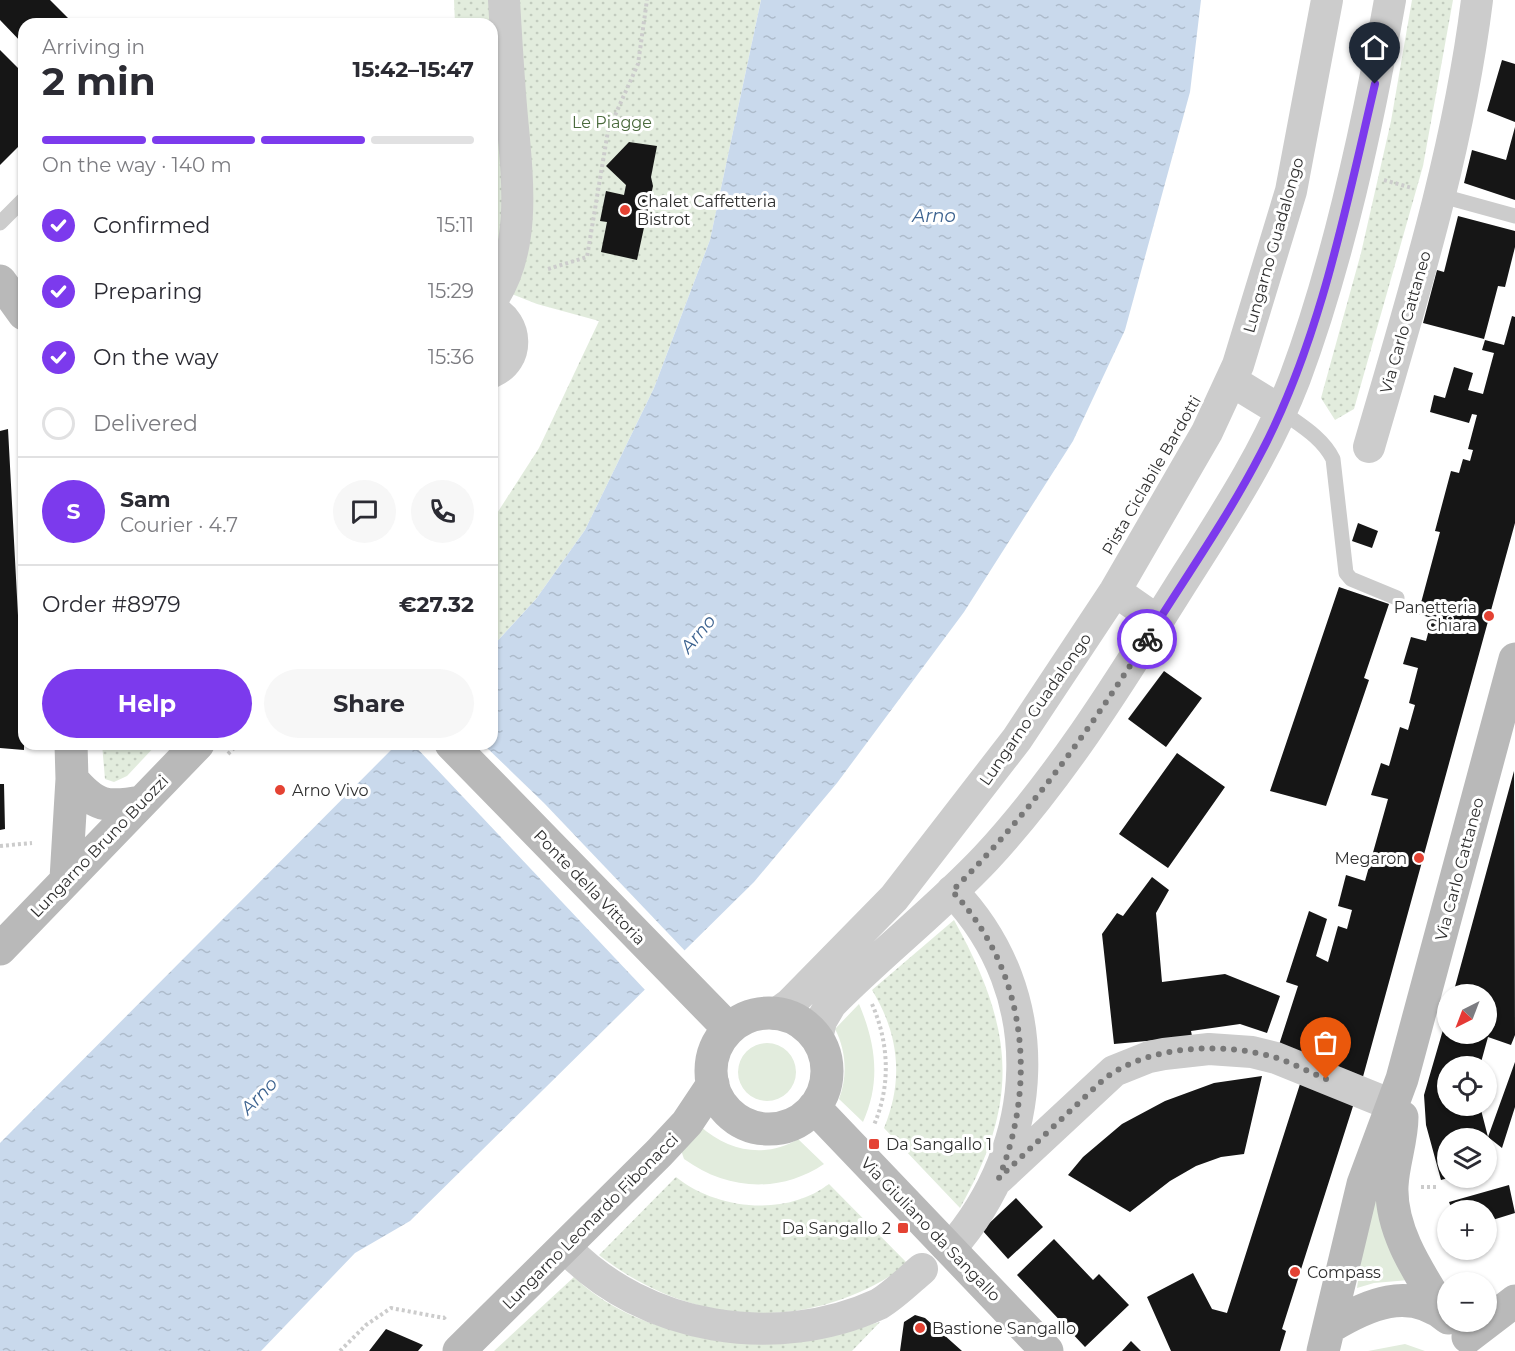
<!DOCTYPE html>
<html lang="en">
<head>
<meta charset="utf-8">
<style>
	:root { --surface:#fff; --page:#f7f7f7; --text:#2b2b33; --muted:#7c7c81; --line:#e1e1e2; --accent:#7c3aed }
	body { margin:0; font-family:Montserrat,sans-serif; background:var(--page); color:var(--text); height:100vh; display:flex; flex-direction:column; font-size:22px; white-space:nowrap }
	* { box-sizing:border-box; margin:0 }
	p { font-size:20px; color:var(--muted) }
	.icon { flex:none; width:33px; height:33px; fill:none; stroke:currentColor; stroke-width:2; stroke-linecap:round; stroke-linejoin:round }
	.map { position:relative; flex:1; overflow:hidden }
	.sheet { position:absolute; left:18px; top:18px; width:480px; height:732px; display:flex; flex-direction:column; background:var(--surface); border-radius:18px; box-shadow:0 2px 4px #0004 }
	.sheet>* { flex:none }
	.needle { width:39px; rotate:222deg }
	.tools { position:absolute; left:1437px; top:984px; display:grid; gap:12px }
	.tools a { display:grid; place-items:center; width:60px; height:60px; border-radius:50%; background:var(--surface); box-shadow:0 2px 4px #0004; font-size:30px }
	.pin { position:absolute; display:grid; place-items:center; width:51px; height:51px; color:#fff; margin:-62px -26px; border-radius:50% 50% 50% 0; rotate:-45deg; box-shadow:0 0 6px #0007 }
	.pin .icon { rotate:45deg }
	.courier { position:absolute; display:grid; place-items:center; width:60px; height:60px; margin:-30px; border:4px solid #7c3aed; border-radius:50%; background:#fff; color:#222; box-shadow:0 2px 8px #0007 }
	.headline em { font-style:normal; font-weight:700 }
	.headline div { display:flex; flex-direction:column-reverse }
	.headline { display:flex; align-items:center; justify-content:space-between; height:102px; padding:0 24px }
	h1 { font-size:39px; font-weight:700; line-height:45px }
	.bar { display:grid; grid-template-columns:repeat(4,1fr); gap:9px 6px; align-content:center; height:72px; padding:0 24px }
	.bar i { height:8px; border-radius:4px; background:var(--line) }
	.bar .selected { background:var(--accent) }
	.bar p { grid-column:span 4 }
	.line { display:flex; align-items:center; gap:15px; padding:0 24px; border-top:2px solid var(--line) }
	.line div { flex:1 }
	.round { display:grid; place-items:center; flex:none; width:63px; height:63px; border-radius:32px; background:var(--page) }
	ol { padding:0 24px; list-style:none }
	li { display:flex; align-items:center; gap:18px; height:66px }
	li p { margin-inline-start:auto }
	li .icon { padding:6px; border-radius:50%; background:var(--accent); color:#fff; stroke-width:4 }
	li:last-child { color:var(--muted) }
	li i { width:33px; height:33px; border:3px solid var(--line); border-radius:50% }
	.button { display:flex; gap:12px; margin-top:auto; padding:12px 24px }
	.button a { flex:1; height:69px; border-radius:36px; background:var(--accent); color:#fff; font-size:24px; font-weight:700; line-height:69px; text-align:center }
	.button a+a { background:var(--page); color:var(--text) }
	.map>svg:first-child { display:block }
	.grass { fill:#e2ecdd }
	.park { fill:url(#park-dots) }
	.water { fill:url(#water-ripples) }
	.pier { fill:#fff }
	.building { fill:#161616 }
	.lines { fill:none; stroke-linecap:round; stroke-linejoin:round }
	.path { stroke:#ccc; stroke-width:4; stroke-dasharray:3 3; stroke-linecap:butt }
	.lane { stroke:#ccc; stroke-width:15 }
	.street { stroke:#ccc; stroke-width:32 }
	.secondary { stroke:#b9b9b9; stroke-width:33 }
	.done { stroke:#787878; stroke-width:6; stroke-dasharray:0 10.8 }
	.route { stroke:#7c3aed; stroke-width:8 }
	.poi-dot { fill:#e44233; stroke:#fff; stroke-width:2 }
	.labels { text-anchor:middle; stroke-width:6; stroke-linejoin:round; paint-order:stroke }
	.park-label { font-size:16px; fill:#4a6a3c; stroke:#fff }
	.poi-label { font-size:16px; fill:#2f2f2f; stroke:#fff; text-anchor:start }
	.street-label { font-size:16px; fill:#2f2f2f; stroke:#fff }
	.water-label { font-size:18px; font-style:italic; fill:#3d6390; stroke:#fff }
</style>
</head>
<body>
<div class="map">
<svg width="1515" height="1351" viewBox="0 0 1515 1351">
	<defs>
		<pattern id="park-dots" width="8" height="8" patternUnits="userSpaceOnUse" patternTransform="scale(1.5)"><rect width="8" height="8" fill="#e2ecdd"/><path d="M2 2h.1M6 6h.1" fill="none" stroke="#c2cbbe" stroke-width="1.8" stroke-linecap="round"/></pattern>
		<pattern id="water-ripples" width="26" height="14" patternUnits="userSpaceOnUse" patternTransform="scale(1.5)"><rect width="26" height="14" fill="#c9d9ec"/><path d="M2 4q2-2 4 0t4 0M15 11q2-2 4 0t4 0" fill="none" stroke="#adbbcb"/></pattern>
	</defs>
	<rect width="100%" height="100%" fill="#fff"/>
	<!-- grass -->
	<path class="grass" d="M859,1004c17,40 22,78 4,118l-24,-23c9,-23 7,-49 -4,-70z
		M738 1072a29 29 0 1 1 58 0a29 29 0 1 1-58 0Z
		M700,1126c28,25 65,33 98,13l26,25c-45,30 -97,26 -140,-5l-4,-12z
		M1375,1201l8,1 26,78 -35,3 -17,5 6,-42z
		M1405,1344l20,7h-57z"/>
	<!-- park -->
	<path class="park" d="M454,0h307l-51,240 -56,148 -69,142 -49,69 -44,48v-126l47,-73 60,-127 -62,-17 -45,-18v-262h-37z
		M1412,0h41l-30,166 -69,243 -19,11 -14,-22 40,-145 30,-132z
		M102,744h55l-30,32 -13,6 -9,-3z
		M954,920c59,107 68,178 6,288l-76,-80c20,-48 15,-94 -12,-138z
		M676,1177c41,33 110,40 153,7l79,80c-96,70 -216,64 -309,-9z
		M574,1277c78,74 208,74 306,45l-28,29h-358z"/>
	<!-- water -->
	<path class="water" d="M761,0h440l-11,92 -65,238 -52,111 -109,171 -127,171 -83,99 -344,339 -55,32 -94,98h-261v-208l397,-399h95v-97l44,-48 49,-69 69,-142 56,-148z"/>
	<!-- pier -->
	<path class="pier" d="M413,744h70l61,59 143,150 -40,39z"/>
	<!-- building -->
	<path class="building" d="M0,0h50l24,24h-50v21l-24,-25z
		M0,50l24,24v67l-24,24z
		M1502,60l13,4v58l-28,-11z
		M1515,127v73l-51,-17 8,-33 34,10z
		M629,142l28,4 -6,31 2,9 -16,74 -36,-8 6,-30 -7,-1 6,-30 18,4 2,-10 -20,-19z
		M1458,216l57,15v16l-10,40 -7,-1 -14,53 -61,-16 14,-53 7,2z
		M1512,316l3,1v206l-154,561 -82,-39 19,-59 -12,-4 23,-71 18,8 -11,37 12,6 10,-36 9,3 5,-19 -14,-4 8,-31 19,6 23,-82 -17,-4 10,-32 8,3 11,-39 8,3 7,-25 -6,-2 9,-35 -15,-4 8,-27 15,4 6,-23 -14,-4 22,-82 -5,-1 16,-60 8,2 4,-14 7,2 3,-11 -5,-1 9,-34 -5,-1 -3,9 -39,-11 4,-17 11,3 9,-31 19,6 -5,17 15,4 11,-41 -12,-3 3,-10 19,5z
		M8,429l16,298v23l-24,-2v-317z
		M1358,523l20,8 -6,17 -20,-7z
		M1339,587l50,17 -25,74 5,2 -43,126 -56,-15z
		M1164,671l38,27 -36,49 -38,-28z
		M1177,753l48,34 -57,81 -49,-34z
		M1514,771l1,264 -4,10 -23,-8 -8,29h-32v40h32l8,31 27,-75v45l-13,41 -14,-11 7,24 -9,2v-25h-38v40l-7,2 -15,-55 -2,-30 23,-79 1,18h38v-40h-33z
		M0,784h4l1,45 -5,1z
		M1152,877l17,13 -13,23 6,69 63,-8 55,22 -13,37 -27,-9 -49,7 1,5 -13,2 -65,6 -12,-110 15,-21 6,3z
		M1262,1076l-18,78 -23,3 -25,9 -26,15 -40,31 -62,-37 15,-18 39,-33 43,-23 49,-18z
		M1300,1084l54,19 -72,226 4,2 -6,20h-109l-24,-54 46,-24 19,36 15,4z
		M1509,1185l6,28 -29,9v-12h-34l-3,-8z
		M1016,1198l27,29 -35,32 -26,-29z
		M1054,1239l39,41 6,-6 30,31 -44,42 -68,-72z
		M915,1315l10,3 37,33h-62l4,-29z
		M386,1329l37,16 -5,6h-49z
		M1131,1341l10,10h-19z"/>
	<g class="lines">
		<!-- path -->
		<path class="path" d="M1384,180l28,8
			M548,269l39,-12 21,-126 30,-67 9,-64
			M228,754l10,-10
			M0,846l32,-3
			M872,1004c17,39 19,81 2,121
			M1421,1187h17
			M340,1351l26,-26 25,-17 53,10 3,-3"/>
		<!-- lane -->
		<path class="lane" d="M1442,196l73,20
			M0,223l24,-24
			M1281,411c19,14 41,26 52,48l13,114 5,6 46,19"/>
		<!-- street -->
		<path class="street" d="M492,300c37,-55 24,-132 19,-194 -3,-35 -5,-71 -7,-106
			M492,310c26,13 28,50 0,62
			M1232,381l49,30
			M1369,447c43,-148 89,-294 108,-447
			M1115,591l43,30
			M776,1014l14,-10 104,-106 123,-159 98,-148 92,-159 31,-67 53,-174 36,-191
			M817,1038l4,-17 10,-17c50,-51 106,-94 155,-146 75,-81 133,-175 192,-269 43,-68 88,-135 117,-211 44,-118 73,-254 95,-378
			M999,1178l115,-107 35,-14 15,-3 45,-5 43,3 24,6 116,47
			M566,1248c78,82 211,103 313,56 15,-9 29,-23 43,-35
			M950,1249c91,-103 101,-255 2,-358"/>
		<!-- secondary -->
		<path class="secondary" d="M0,281l24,33
			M451,744l278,285
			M72,779c24,28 34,29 70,23
			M66,879l6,-100 -1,-35
			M0,949l198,-205
			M711 1071a58 58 0 1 1 116 0a58 58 0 1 1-116 0Z
			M814,1107l233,244
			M1402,1117c0,23 -9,46 -10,69 -2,47 30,91 53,129
			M1330,1327c37,-22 79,-42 118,-9
			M1468,1337l47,-36
			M459,1351l200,-198 28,-30 26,-39
			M1323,1351l40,-167 39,-105 113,-420"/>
	</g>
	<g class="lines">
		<!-- done -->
		<path class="done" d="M1147,639c-57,91 -119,177 -195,252 74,78 86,190 47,287l105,-99c45,-34 117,-37 170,-22 18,6 35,15 52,22"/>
		<!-- route -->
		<path class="route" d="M1147,639c38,-61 81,-122 114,-186 59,-112 85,-246 114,-369"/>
	</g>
	<!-- markers -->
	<g class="poi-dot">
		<circle cx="625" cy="210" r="6"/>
		<circle cx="1489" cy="616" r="6"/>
		<circle cx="280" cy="790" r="6"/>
		<circle cx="1419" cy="858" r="6"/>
		<rect x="868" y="1138" width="12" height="12" rx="3"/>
		<rect x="897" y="1222" width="12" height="12" rx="3"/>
		<circle cx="1295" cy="1272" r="6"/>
		<circle cx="920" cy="1328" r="6"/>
	</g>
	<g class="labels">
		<!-- park labels -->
		<g class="park-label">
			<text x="612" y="128">Le Piagge</text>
		</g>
		<!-- poi labels -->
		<g class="poi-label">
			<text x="637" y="207">Chalet Caffetteria<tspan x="637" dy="18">Bistrot</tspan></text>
			<text x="1477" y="613" text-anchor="end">Panetteria<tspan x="1477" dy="18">Chiara</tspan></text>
			<text x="292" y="796">Arno Vivo</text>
			<text x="1407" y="864" text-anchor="end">Megaron</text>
			<text x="886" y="1150">Da Sangallo 1</text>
			<text x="891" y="1234" text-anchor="end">Da Sangallo 2</text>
			<text x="1307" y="1278">Compass</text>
			<text x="932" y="1334">Bastione Sangallo</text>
		</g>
		<!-- street labels -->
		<g class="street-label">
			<text transform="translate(1273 245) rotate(-74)" y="6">Lungarno Guadalongo</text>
			<text transform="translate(1405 322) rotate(-74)" y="6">Via Carlo Cattaneo</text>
			<text transform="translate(1151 475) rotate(-60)" y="6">Pista Ciclabile Bardotti</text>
			<text transform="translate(1035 709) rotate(-55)" y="6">Lungarno Guadalongo</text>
			<text transform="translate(99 846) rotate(-46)" y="6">Lungarno Bruno Buozzi</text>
			<text transform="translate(1459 869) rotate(-75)" y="6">Via Carlo Cattaneo</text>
			<text transform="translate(590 887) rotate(46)" y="6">Ponte della Vittoria</text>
			<text transform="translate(590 1221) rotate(-45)" y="6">Lungarno Leonardo Fibonacci</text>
			<text transform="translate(931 1229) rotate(46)" y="6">Via Giuliano da Sangallo</text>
		</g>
		<!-- water labels -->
		<g class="water-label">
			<text x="934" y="222">Arno</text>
			<text transform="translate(698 634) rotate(-50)" y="6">Arno</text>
			<text transform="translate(259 1096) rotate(-46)" y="6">Arno</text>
		</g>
	</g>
</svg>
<div class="tools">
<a><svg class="needle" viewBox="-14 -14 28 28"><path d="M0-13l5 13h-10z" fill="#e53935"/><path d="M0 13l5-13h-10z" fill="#7c7c81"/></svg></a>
<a><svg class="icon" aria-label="locate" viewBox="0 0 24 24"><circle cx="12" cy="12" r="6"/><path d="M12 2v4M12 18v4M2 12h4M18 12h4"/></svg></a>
<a><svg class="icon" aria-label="layers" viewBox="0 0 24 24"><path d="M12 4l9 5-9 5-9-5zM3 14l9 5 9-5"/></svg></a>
<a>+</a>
<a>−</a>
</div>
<div class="pin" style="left:1326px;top:1079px;background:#ea580c"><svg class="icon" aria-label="bag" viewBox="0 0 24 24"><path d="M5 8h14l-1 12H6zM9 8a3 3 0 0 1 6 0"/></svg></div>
<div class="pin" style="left:1375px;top:84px;background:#1f2937"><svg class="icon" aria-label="home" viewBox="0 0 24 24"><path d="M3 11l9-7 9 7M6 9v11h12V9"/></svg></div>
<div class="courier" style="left:1147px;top:639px"><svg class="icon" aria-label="bike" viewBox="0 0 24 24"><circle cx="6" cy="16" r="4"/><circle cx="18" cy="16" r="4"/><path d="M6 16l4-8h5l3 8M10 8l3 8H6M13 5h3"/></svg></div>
<section class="sheet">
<div class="headline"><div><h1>2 min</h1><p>Arriving in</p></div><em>15:42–15:47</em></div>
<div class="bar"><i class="selected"></i><i class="selected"></i><i class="selected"></i><i></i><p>On the way · 140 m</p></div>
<ol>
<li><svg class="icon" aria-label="check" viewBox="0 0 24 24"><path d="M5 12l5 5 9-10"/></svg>Confirmed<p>15:11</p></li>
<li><svg class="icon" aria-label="check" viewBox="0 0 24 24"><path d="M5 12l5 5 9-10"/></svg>Preparing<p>15:29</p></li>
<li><svg class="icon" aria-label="check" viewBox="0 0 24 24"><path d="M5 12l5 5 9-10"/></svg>On the way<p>15:36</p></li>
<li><i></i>Delivered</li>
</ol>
<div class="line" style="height:108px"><b class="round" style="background:var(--accent);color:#fff">S</b><div><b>Sam</b><p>Courier · 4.7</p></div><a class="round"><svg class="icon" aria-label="chat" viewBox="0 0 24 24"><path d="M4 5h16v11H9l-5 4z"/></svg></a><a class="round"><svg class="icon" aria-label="phone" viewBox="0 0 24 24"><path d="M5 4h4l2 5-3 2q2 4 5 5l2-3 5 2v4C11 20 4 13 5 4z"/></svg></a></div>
<div class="line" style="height:78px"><div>Order #8979</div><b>€27.32</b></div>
<div class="button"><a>Help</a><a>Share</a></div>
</section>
</div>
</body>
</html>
